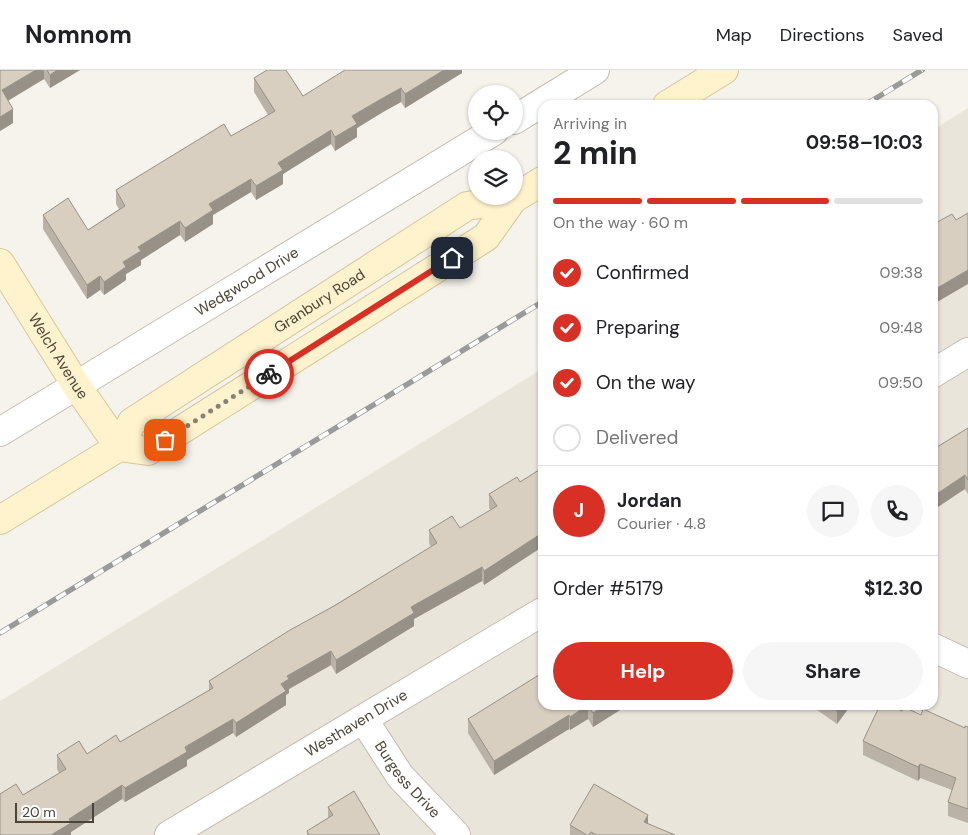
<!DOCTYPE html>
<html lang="en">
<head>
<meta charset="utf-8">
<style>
	:root { --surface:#fff; --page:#f6f6f6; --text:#202124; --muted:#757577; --line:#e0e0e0; --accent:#d93025 }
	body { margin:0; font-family:"DM Sans",sans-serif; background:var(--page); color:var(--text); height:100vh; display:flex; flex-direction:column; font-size:19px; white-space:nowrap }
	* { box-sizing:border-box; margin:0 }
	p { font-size:16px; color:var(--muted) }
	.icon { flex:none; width:28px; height:28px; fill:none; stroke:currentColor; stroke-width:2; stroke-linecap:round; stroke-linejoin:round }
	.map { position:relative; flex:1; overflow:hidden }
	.side { position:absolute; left:538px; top:30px; width:400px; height:610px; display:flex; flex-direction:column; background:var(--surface); border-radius:15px; box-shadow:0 1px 4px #0004 }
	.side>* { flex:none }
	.fabs { position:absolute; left:468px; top:15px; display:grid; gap:10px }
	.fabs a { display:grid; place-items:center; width:55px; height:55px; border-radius:50%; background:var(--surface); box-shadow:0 1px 4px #0004; font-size:25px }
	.scale { position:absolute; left:15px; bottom:12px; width:79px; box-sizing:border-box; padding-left:5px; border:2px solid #4b4439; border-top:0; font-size:14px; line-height:18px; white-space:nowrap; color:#4b4439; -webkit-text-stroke:4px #fff; paint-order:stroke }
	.pin { position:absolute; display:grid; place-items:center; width:42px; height:42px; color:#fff; margin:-21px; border-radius:10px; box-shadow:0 2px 8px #0006 }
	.courier { position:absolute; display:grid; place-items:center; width:50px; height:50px; margin:-25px; border:4px solid #d93025; border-radius:50%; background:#fff; color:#222; box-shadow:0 1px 6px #0007 }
	.summary em { font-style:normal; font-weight:700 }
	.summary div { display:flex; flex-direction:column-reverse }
	.summary { display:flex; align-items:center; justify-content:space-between; height:85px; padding:0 15px }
	h1 { font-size:32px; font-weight:700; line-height:38px }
	.bar { display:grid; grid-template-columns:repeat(4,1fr); gap:8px 5px; align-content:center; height:60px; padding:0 15px }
	.bar i { height:6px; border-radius:4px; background:var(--line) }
	.bar .current { background:var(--accent) }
	.bar p { grid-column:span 4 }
	.line { display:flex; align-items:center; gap:12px; padding:0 15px; border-top:1px solid var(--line) }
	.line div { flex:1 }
	.round { display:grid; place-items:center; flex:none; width:52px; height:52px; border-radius:26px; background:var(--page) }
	ol { padding:0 15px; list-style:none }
	li { display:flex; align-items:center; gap:15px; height:55px }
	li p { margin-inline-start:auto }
	li .icon { padding:5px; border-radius:50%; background:var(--accent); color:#fff; stroke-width:4 }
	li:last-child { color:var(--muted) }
	li i { width:28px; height:28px; border:2px solid var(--line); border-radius:50% }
	.cta { display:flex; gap:10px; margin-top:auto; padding:10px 15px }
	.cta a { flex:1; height:58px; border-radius:30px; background:var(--accent); color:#fff; font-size:20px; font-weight:700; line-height:58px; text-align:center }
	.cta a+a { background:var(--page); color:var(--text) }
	header { display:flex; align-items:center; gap:30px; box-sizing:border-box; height:70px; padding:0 25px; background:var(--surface); border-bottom:1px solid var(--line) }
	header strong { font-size:24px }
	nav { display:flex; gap:28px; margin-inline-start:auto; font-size:18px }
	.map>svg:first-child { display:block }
	.residential { fill:#eae5da }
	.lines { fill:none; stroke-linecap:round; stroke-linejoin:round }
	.street-casing { stroke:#c2bbae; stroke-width:30 }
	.secondary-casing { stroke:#d6c79b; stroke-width:30 }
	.street { stroke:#fff; stroke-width:28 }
	.secondary { stroke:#fff3cd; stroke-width:28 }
	.rail-casing { stroke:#9a9a9a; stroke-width:5.5 }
	.rail { stroke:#fff; stroke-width:4; stroke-dasharray:11; stroke-linecap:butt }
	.wall { fill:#bab2a6 }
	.shaded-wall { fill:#979187 }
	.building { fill:#d8cfc1; stroke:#979187 }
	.done { stroke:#878178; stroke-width:5; stroke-dasharray:0 9 }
	.route { stroke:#d93025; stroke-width:6 }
	.labels { text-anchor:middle; stroke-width:4; stroke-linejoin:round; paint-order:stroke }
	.street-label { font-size:15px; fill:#4b4439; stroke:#fff }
</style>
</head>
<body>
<header>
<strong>Nomnom</strong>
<nav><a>Map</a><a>Directions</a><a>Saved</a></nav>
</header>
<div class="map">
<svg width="968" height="765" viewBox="0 0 968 765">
	<rect width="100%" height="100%" fill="#f6f3ec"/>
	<!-- residential -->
	<path class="residential" d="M968,38v727h-968v-134l542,-332v336h390l1,-575z"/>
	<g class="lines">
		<defs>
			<g id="street">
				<path d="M514,50l81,-50"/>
				<path d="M932,304l36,-22"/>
				<path id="s1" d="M0,362l494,-301"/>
				<path d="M932,577l36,17"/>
				<path id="s2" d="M364,650l36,56 56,59"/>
				<path id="s3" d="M169,765l373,-223"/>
			</g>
			<g id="secondary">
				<path d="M667,35l57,-35"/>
				<path id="s4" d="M0,193l76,122 43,62"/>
				<path d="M119,377l29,4 338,-214 27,-38 29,-18"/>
				<path id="s5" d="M0,450l119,-73 13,-25 335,-216 46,-7"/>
			</g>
		</defs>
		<!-- street casing -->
		<use href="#street" class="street-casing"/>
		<!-- secondary casing -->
		<use href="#secondary" class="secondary-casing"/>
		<!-- street -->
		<use href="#street" class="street"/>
		<!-- secondary -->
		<use href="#secondary" class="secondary"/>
		<defs>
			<path id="rail" d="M865,35l57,-35
				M0,563l542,-331"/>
		</defs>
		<!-- rail casing -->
		<use href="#rail" class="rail-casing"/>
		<!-- rail -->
		<use href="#rail" class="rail"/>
	</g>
	<!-- wall -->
	<path class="wall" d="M0,0h80l-30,18 -6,-9 -36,22 5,22 -13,8z
		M462,0v3l-57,35 -4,-6 -18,10 -26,16v9l-22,14 -4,-7 -48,30v10l-27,16 -5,-8 -38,23v9l-28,18 -5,-7 -39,25v5l-15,9v6l-22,15 -4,-5 -13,9 -44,-70v-14l45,15 31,-21 -3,-5v-14l115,-54 37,-21 -14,-23v-14l49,18z
		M968,358v66l-31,-47z
		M542,398v79l-58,38 -2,-4 -68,38v7l-78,48 -5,-9 -42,24v4l-3,2v10l-50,32 -3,-4 -46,27v6l-62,36 -3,-3 -51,33v3l-48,-40 36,-22 -2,-4v-14l30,-1 33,-12 89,-52v-9l222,-134 -2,-4v-13l31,-2 31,-18 -2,-2v-14l31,-12z
		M542,635h86l-35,22 -5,-8 -18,11 -1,-1 -75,46 -26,-42v-14z
		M810,635h41l-14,19z
		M902,641l19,4 44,13 3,-1v96l-20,-7v-14l4,-12 -32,-12 -2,3 -55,-26v-14z
		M328,737l52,28h-73v-4l21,-13z
		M648,754l27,11h-105v-10z"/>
	<!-- shaded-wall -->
	<path class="shaded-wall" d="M36,0h8v9l-42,25v-14z
		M57,0h23l-30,18v-13z
		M444,0h18v3l-57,35v-14z
		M401,18v14l-18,10 -26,16v9l-22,14v-14l17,-21 31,-18z
		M13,39v14l-13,8v-14z
		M331,60v14l-48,30v10l-27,16v-14l22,-23z
		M251,109v13l-38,23v9l-28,18v-14l24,-24z
		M180,151v14l-39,25v5l-15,9v6l-22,15v-13l34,-35z
		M968,200v14l-36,21v-14z
		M100,206v14l-13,9v-14z
		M965,405v14l-33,22v-14z
		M542,463v14l-58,38v-14z
		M482,497v14l-68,38v7l-78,48v-14l75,-53z
		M331,581v14l-42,24v4l-3,2v10l-50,32v-14l45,-39 6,-8z
		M588,635v14l-18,11v-13z
		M606,635h22l-35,22v-14z
		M841,635h10l-14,19v-13z
		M569,645v14l-75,46v-14z
		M233,649v14l-46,27v6l-62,36v-14l60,-41z
		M920,694v14l-2,3v-14z
		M122,715v14l-51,33v3h-20l18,-16z
		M648,745v14l-4,-7z"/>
	<!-- building -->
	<path class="building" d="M0,0h36l-34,20 11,19 -13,8z
		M47,0h10l-7,5z
		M267,0h19l17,26 42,-26h99l-39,24 -4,-6 -18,10 -31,18 5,8 -22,13 -4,-7 -53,33 5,7 -27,16 -5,-7 -42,25 4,6 -28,18 -5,-7 -42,26 3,4 -18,11 3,5 -22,15 -4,-6 -13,9 -44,-70 25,-17 20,32 37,-24 -9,-16 108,-66 7,12 44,-25 -21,-33z
		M968,143v57l-36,21v-48l2,-1 -2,-3v-14l20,-11 4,6z
		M968,358v52l-3,-5 -33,22v-57l5,7z
		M542,398v65l-58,38 -2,-4 -71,40 3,6 -78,47 -5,-9 -44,25 2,3 -8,5 5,7 -50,32 -3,-4 -48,28 2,5 -62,36 -3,-3 -53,34 2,4 -20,12h-51v-41l16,-10 7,11 43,-26 -9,-14 22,-14 8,13 29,-19 4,7 93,-54 -4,-7 81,-51 44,-24 103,-63 -8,-13 23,-14 8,12 37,-22 -8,-12 28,-17 3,5z
		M542,603v32h46l-18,12 -1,-2 -75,46 -26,-42z
		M588,635h18l-13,8z
		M829,635h12l-4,6z
		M880,635h9l13,6 2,-4 17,8 2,-6 42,19v-2l3,1v82l-20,-7 8,-24 -36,-14 -2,3 -55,-26z
		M594,714l54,31 -4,7 31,13h-78l-6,-3 -2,3h-2l-17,-10z
		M354,721l26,44h-71l-2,-4 26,-16 -5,-8z"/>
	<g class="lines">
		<!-- done -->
		<path class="done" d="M165,370l104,-66"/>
		<!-- route -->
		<path class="route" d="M269,304l183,-116"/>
	</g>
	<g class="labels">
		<!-- street labels -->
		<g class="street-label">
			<text dy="5" stroke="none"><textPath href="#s1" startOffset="289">Wedgwood Drive</textPath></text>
			<text dy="5" stroke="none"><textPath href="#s5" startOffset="391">Granbury Road</textPath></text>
			<text dy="5" stroke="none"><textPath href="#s4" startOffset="110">Welch Avenue</textPath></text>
			<text dy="5" stroke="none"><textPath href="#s3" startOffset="218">Westhaven Drive</textPath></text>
			<text dy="5" stroke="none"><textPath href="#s2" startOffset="74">Burgess Drive</textPath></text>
		</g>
	</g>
</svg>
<div class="fabs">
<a><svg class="icon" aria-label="locate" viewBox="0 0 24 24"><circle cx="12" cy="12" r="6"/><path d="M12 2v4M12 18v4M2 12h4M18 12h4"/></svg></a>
<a><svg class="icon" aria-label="layers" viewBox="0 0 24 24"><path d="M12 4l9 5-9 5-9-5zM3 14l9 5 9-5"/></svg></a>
</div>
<div class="scale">20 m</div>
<div class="pin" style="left:165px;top:370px;background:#ea580c"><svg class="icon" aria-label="bag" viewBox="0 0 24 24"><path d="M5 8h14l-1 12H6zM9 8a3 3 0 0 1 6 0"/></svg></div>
<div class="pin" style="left:452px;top:188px;background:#1f2937"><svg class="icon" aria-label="home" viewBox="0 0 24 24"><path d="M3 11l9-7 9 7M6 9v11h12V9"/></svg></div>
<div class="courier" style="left:269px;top:304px"><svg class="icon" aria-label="bike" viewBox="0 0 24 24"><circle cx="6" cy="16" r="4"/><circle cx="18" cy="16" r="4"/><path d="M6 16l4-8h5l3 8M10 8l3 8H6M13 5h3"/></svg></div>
<section class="side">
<div class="summary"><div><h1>2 min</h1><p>Arriving in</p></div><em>09:58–10:03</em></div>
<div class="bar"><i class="current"></i><i class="current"></i><i class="current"></i><i></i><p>On the way · 60 m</p></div>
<ol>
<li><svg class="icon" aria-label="check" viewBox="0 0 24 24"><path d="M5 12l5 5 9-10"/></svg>Confirmed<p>09:38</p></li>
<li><svg class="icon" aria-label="check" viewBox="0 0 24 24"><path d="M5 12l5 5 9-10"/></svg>Preparing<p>09:48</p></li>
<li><svg class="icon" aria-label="check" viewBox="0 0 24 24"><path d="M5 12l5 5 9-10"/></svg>On the way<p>09:50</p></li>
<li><i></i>Delivered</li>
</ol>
<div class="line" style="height:90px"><b class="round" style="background:var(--accent);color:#fff">J</b><div><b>Jordan</b><p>Courier · 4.8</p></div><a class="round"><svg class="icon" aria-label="chat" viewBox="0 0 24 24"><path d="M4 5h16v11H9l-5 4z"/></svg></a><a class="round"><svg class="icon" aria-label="phone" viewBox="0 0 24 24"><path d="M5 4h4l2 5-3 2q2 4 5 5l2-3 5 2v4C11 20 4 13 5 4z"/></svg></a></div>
<div class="line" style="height:65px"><div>Order #5179</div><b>$12.30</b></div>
<div class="cta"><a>Help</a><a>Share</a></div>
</section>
</div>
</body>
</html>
